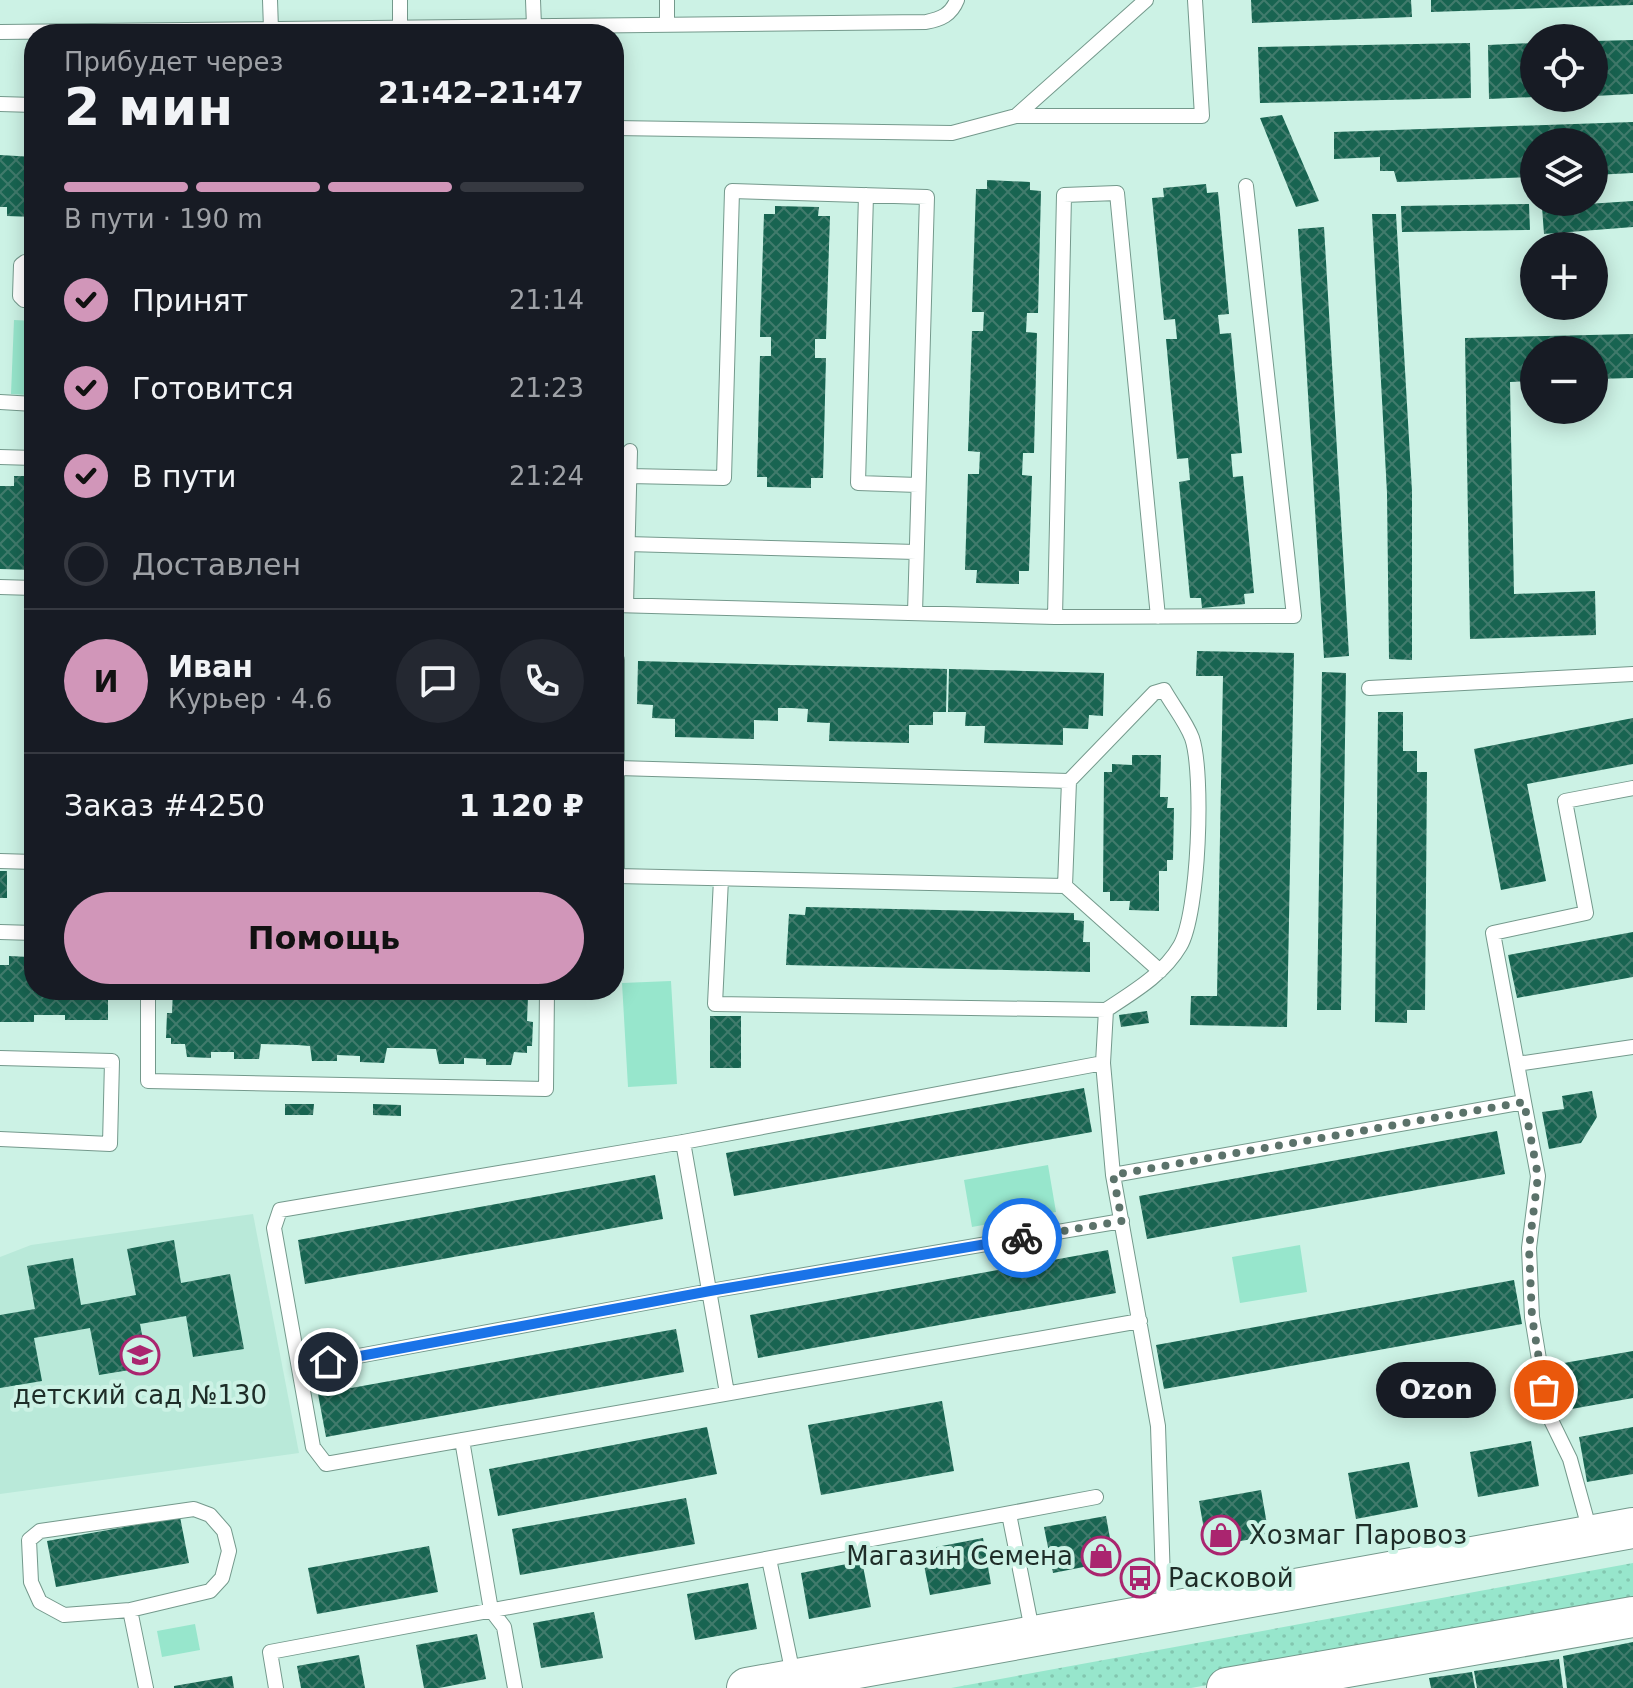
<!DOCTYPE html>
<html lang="ru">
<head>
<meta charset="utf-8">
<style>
	:root { --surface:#171b24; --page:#242831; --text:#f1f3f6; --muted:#9ea1a6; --line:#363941; --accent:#d196b9 }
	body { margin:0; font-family:"DejaVu Sans",sans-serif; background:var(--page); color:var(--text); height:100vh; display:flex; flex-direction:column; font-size:30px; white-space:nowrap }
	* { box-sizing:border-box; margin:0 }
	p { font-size:26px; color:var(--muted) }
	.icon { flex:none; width:44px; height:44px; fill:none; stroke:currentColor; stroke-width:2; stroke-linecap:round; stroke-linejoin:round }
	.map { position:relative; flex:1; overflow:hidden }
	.details { position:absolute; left:24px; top:24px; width:600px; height:976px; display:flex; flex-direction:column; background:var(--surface); border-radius:32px; box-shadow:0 4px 20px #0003 }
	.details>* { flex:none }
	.buttons { position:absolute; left:1520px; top:24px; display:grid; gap:16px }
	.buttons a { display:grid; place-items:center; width:88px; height:88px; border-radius:50%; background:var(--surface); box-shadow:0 4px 20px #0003; font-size:40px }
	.pin { position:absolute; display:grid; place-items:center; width:68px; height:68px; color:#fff; margin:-34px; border:4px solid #fff; border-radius:50%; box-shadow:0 2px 8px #0007 }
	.courier { position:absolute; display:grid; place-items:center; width:80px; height:80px; margin:-40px; border:6px solid #1a73e8; border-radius:50%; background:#fff; color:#222; box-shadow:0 2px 10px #0007 }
	.bubble { position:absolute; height:56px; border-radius:28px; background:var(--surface); box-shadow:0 4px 20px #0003; font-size:26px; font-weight:700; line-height:56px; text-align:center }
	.headline em { font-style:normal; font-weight:700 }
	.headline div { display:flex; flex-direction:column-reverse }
	.headline { display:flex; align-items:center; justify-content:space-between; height:136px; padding:0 40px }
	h1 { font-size:52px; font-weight:700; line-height:60px }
	.bar { display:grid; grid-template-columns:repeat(4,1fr); gap:12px 8px; align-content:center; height:96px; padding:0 40px }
	.bar i { height:10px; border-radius:6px; background:var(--line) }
	.bar .active { background:var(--accent) }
	.bar p { grid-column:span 4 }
	.line { display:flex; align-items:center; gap:20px; padding:0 40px; border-top:2px solid var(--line) }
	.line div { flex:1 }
	.round { display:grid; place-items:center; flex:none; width:84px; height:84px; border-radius:42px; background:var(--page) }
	ol { padding:0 40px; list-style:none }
	li { display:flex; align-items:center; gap:24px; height:88px }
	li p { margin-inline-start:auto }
	li .icon { padding:8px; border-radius:50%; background:var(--accent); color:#111; stroke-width:4 }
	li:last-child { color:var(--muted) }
	li i { width:44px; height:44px; border:4px solid var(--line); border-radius:50% }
	.button { display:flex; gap:16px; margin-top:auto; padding:16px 40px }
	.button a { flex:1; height:92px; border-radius:48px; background:var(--accent); color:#111; font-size:32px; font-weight:700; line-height:92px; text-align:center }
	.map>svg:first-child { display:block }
	.built { fill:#b9e9d9 }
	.grass { fill:url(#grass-dots) }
	.park { fill:#97e6cc }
	.building { fill:url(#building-cross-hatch) }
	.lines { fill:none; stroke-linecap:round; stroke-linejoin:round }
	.service-casing { stroke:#74998c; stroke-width:16 }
	.secondary-casing { stroke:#74998c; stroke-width:42 }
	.service { stroke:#fff; stroke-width:14 }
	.secondary { stroke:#fff; stroke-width:40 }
	.done { stroke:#5b726a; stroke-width:8; stroke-dasharray:0 14.4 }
	.route { stroke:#1a73e8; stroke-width:10 }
	.labels { text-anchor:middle; stroke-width:8; stroke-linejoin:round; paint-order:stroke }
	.poi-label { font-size:26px; fill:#1e2d28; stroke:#ccf2e5; text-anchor:start }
</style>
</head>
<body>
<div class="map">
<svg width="1633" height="1688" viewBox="0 0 1633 1688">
	<defs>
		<pattern id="grass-dots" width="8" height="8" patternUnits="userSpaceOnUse" patternTransform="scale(2)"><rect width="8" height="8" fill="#97e6cc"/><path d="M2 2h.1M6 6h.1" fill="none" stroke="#82c6af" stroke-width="1.8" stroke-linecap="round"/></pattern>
		<pattern id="building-cross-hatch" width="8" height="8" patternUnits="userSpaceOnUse" patternTransform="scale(2)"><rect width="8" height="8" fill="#186451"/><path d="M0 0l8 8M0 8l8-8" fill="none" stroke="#417b6c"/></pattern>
	</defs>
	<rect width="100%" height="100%" fill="#ccf2e5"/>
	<!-- built -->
	<path class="built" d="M253,1214l46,239 -299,41v-237l31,-12z"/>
	<!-- grass -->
	<path class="grass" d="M1633,1563v46l-442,79h-240z"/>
	<!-- park -->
	<path class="park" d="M14,320l20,1v67l-6,7 -17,-1z
		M671,981l6,103 -49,3 -6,-104z
		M1048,1165l8,47 -84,15 -8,-47z
		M1300,1245l7,47 -67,11 -8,-46z
		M195,1624l5,26 -38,7 -5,-26z"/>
	<!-- building -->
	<path class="building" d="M1251,0h160l1,17 -160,6z
		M1431,0h202v5l-202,7z
		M1633,40v54l-39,2v-55z
		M1470,43l1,55 -211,5 -2,-56z
		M1534,43v54l-45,2 -1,-54z
		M1282,115l37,86 -23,6 -36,-89z
		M1633,122v51l-39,2v-33h-60v35l-137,5 -3,-11h-14v-14l-46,2v-27z
		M0,155l34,2v60l-27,-1v-9h-7z
		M987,180l43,2v8l11,1 -3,122h-11l-1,19 11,1 -3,120h-11l-1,22 10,1 -3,95h-10v13l-43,-1 1,-13h-12l3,-96h11l1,-22 -12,-1 4,-120h11l1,-19h-12l4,-123h11z
		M1206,184l1,9 11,-1 11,122 -11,1 2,19 11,-1 11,120 -11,1 2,23 10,-1 11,117 -10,1 1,10 -43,4 -1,-10h-11l-11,-116 11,-2 -2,-22 -11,1 -11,-120h11l-2,-20 -11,1 -12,-122 12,-1 -1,-9z
		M1633,201v26l-89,7 -2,-27z
		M1529,204l1,26 -128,2 -1,-26z
		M775,206l44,1 -1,9h12l-4,123h-11v19h11l-3,120h-12v10l-44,-1v-10h-10l3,-121h11v-19h-11l4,-123h11z
		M1372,214h24l16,277v169l-23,-1 -2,-166z
		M1324,227l25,429 -25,2 -26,-429z
		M1633,334v44l-39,1v-29h-60v31l-24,1 4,212 81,-3 1,44 -126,4 -5,-301z
		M14,476h20v94l-34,-1v-83h14z
		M26,634h8v22h-8z
		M1197,651l97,2 -7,374 -97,-2 1,-29h26l6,-320h-27z
		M638,661l309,8 -1,43h-13v13h-24v18l-80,-2 1,-18 -23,-1 1,-13 -16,-1h-14v13l-24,-1v19l-79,-2v-18l-23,-1 1,-13 -16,-1z
		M949,669l155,4 -1,43 -14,-1 -1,14 -25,-1v17l-79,-2 1,-17h-20l1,-14h-18z
		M1322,672l24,1 -5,337h-24z
		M1378,712h25v39h14v21h10l-2,238h-18v13l-32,-1z
		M1633,718v46l-106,20 19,97 -45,9 -27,-141z
		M1132,755h29l-1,42h8l-1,11h7l-1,52h-6v11h-8v40l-30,-1 1,-9h-20v-9h-7l1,-120h8v-8l20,1z
		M0,871h7v27h-7z
		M806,907l268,6v7l10,1 -1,21h7v30l-304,-7 3,-51 16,1z
		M1633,932v45l-116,21 -9,-43z
		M9,956l20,1v8h5v25h74v30h-43v-5h-31v7h-34v-57h9z
		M173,990l103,2v-2h25v3h21l1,-3h18v4h18v-4h19v5h21l1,-5h26v5l22,1 1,-6h18v6l18,1v-7h18v7h25l-1,24 6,1 -1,24h-5v7l-13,-1 -3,13h-25v-6l-22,-1v6h-25l-3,-15 -36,-1h-13l-3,15 -24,-1v-6l-23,-1v6h-25l-2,-15 -13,-1 -36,-1 -2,15h-25v-7h-23v6l-24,-1 -2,-13h-14v-6h-5l1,-25h5z
		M1147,1011l2,12 -28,4 -2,-12z
		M710,1016h31v52h-31z
		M1084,1088l8,44 -358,64 -8,-43z
		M1592,1091l5,26 -16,26 -32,6 -7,-37 22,-3 -2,-13z
		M285,1104h29l-1,11h-28z
		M373,1104l28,1v11l-28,-1z
		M1497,1131l8,43 -358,65 -8,-43z
		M655,1175l8,44 -358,65 -7,-44z
		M174,1240l7,43 49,-9 14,75 -51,8 -7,-41 -46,8 8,43 -49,8 -9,-47 -56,10 8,43 -42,7v-73l35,-6 -8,-43 46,-8 8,47 55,-10 -9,-46z
		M1108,1250l8,43 -358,65 -8,-43z
		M1514,1280l8,44 -358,65 -8,-44z
		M676,1329l8,43 -358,65 -8,-43z
		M1633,1351v47l-67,12 -8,-46z
		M942,1401l12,70 -133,24 -13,-70z
		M707,1427l10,47 -219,42 -9,-47z
		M1633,1427v47l-46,8 -8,-45z
		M1531,1441l8,45 -61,11 -8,-45z
		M1409,1462l9,45 -62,12 -8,-46z
		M1261,1490l8,46 -62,11 -8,-46z
		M686,1498l9,46 -175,31 -8,-46z
		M1106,1516l8,45 -61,12 -9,-46z
		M180,1517l9,46 -133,24 -9,-46z
		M983,1538l8,46 -61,11 -9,-45z
		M429,1546l9,46 -121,22 -9,-46z
		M862,1561l9,46 -62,12 -8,-46z
		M748,1583l9,46 -62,11 -8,-46z
		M594,1612l9,46 -62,10 -8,-45z
		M477,1634l9,45 -47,9h-15l-8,-43z
		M1633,1642v46h-66l-4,-32z
		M359,1655l6,33h-64l-4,-22z
		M1559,1659l4,29h-86l-3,-17z
		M1472,1672l3,16h-44l-2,-10z
		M232,1676l2,12h-60v-2z"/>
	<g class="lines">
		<defs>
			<path id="service" d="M270,0l1,29
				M400,0v28
				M533,0l1,26
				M667,0v25
				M0,32l926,-10c15,-3 25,-7 31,-22
				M0,104l34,1
				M1016,116h186l-7,-116
				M614,128l338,5 64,-17 130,-116
				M866,195l-8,288 60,2
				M34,263l-9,-1 -4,3 -1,31 4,4 10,1
				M0,402l34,2
				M0,457l34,1
				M629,476l95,2 8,-287 195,6 -12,416
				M627,544l289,8
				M0,587l34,1
				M614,605l441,12 239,-1 -48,-430
				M626,605l4,-154
				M1055,617l9,-422 53,-2 41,424
				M617,660v216l448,10 95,85
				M1369,688l264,-14
				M618,768l451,13
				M0,861l34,1
				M721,879l-6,125 391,6 -3,53 10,112 45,251 6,186
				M1065,886l4,-105 85,-88 10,-3c9,16 22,32 28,48 12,35 7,176 -12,208 -17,29 -47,46 -74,64
				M0,932l34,1
				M148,990v91l398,8 1,-99
				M0,1058l112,3 -2,83 -110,-5
				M1103,1063l-420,79 -403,68 -6,18 39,219 13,17 814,-143
				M1517,1064l116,-17
				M1524,1102l14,74 -9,72 3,69 16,97 22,45 21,76
				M683,1142l44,251
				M1113,1175l411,-73 -31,-169 93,-20 -21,-112 68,-13
				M299,1367l411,-76 412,-70
				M462,1440l29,170 13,17 11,61
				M194,1509l16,6 14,16 5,20 -7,27 -12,13 -80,19 -66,5 -24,-13 -9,-20 -2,-42 11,-9z
				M1009,1514l24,121
				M769,1559l25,120
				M130,1610l16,78
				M276,1688l-6,-36 826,-155"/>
			<path id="secondary" d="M747,1688l886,-160
				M1227,1688l406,-71"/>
		</defs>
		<!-- service casing -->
		<use href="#service" class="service-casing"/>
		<!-- secondary casing -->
		<use href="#secondary" class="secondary-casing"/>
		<!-- service -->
		<use href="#service" class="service"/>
		<!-- secondary -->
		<use href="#secondary" class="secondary"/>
	</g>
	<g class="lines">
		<!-- done -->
		<path class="done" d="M1022,1238l100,-17 -9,-46 411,-73 14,74 -9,72 3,69 12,73"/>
		<!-- route -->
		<path class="route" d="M328,1362l382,-71 312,-53"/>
	</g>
	<!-- icons -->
	<defs>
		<symbol id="school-ring" viewBox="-11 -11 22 22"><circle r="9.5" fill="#ccf2e5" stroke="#aa256f" stroke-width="1.5"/><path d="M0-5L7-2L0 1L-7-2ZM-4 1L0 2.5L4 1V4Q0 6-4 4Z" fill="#aa256f"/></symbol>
		<symbol id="shop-ring" viewBox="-11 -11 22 22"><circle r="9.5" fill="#ccf2e5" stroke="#aa256f" stroke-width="1.5"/><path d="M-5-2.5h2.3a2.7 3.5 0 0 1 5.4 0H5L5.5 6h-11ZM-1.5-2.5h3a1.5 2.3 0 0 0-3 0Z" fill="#aa256f"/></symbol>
		<symbol id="bus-ring" viewBox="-11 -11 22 22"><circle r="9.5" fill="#ccf2e5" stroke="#aa256f" stroke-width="1.5"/><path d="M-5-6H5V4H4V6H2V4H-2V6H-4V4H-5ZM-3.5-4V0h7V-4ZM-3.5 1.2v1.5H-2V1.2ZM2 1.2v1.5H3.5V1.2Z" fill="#aa256f"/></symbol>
	</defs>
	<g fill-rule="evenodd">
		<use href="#school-ring" x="118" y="1333" width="44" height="44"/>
		<use href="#shop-ring" x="1199" y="1513" width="44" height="44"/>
		<use href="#shop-ring" x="1079" y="1534" width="44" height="44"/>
		<use href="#bus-ring" x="1118" y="1556" width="44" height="44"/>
	</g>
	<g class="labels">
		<!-- poi labels -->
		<g class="poi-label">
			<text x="140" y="1404" text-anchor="middle">детский сад №130</text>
			<text x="1249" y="1544">Хозмаг Паровоз</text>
			<text x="1073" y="1565" text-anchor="end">Магазин Семена</text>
			<text x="1168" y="1587">Расковой</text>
		</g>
	</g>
</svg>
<div class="buttons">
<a><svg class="icon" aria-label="locate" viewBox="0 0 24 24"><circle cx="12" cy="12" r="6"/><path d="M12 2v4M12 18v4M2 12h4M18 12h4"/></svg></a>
<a><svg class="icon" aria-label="layers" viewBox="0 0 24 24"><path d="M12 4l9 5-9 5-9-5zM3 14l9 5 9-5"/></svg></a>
<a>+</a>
<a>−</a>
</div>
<div class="pin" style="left:1544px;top:1390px;background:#ea580c"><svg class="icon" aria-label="bag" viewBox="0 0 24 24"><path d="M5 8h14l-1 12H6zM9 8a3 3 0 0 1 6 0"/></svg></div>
<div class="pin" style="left:328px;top:1362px;background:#1f2937"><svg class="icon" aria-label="home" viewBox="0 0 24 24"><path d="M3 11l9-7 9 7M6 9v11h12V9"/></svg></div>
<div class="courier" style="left:1022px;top:1238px"><svg class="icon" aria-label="bike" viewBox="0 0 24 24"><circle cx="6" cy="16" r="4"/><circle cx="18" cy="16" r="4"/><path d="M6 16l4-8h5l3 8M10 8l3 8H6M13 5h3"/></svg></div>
<div class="bubble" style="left:1376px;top:1362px;width:120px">Ozon</div>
<section class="details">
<div class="headline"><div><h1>2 мин</h1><p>Прибудет через</p></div><em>21:42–21:47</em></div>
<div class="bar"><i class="active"></i><i class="active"></i><i class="active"></i><i></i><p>В пути · 190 m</p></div>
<ol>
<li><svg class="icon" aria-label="check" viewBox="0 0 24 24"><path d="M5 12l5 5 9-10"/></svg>Принят<p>21:14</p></li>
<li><svg class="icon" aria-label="check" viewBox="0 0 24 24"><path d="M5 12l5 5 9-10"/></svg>Готовится<p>21:23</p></li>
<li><svg class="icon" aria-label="check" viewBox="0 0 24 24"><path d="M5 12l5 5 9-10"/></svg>В пути<p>21:24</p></li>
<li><i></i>Доставлен</li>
</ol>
<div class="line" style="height:144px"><b class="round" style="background:var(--accent);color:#111">И</b><div><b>Иван</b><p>Курьер · 4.6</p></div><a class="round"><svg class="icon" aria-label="chat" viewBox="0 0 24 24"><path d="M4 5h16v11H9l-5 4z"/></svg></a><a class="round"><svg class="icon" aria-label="phone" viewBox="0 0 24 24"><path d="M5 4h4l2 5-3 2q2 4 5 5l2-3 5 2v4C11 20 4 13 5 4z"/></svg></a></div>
<div class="line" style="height:104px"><div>Заказ #4250</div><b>1 120 ₽</b></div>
<div class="button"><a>Помощь</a></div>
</section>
</div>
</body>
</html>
